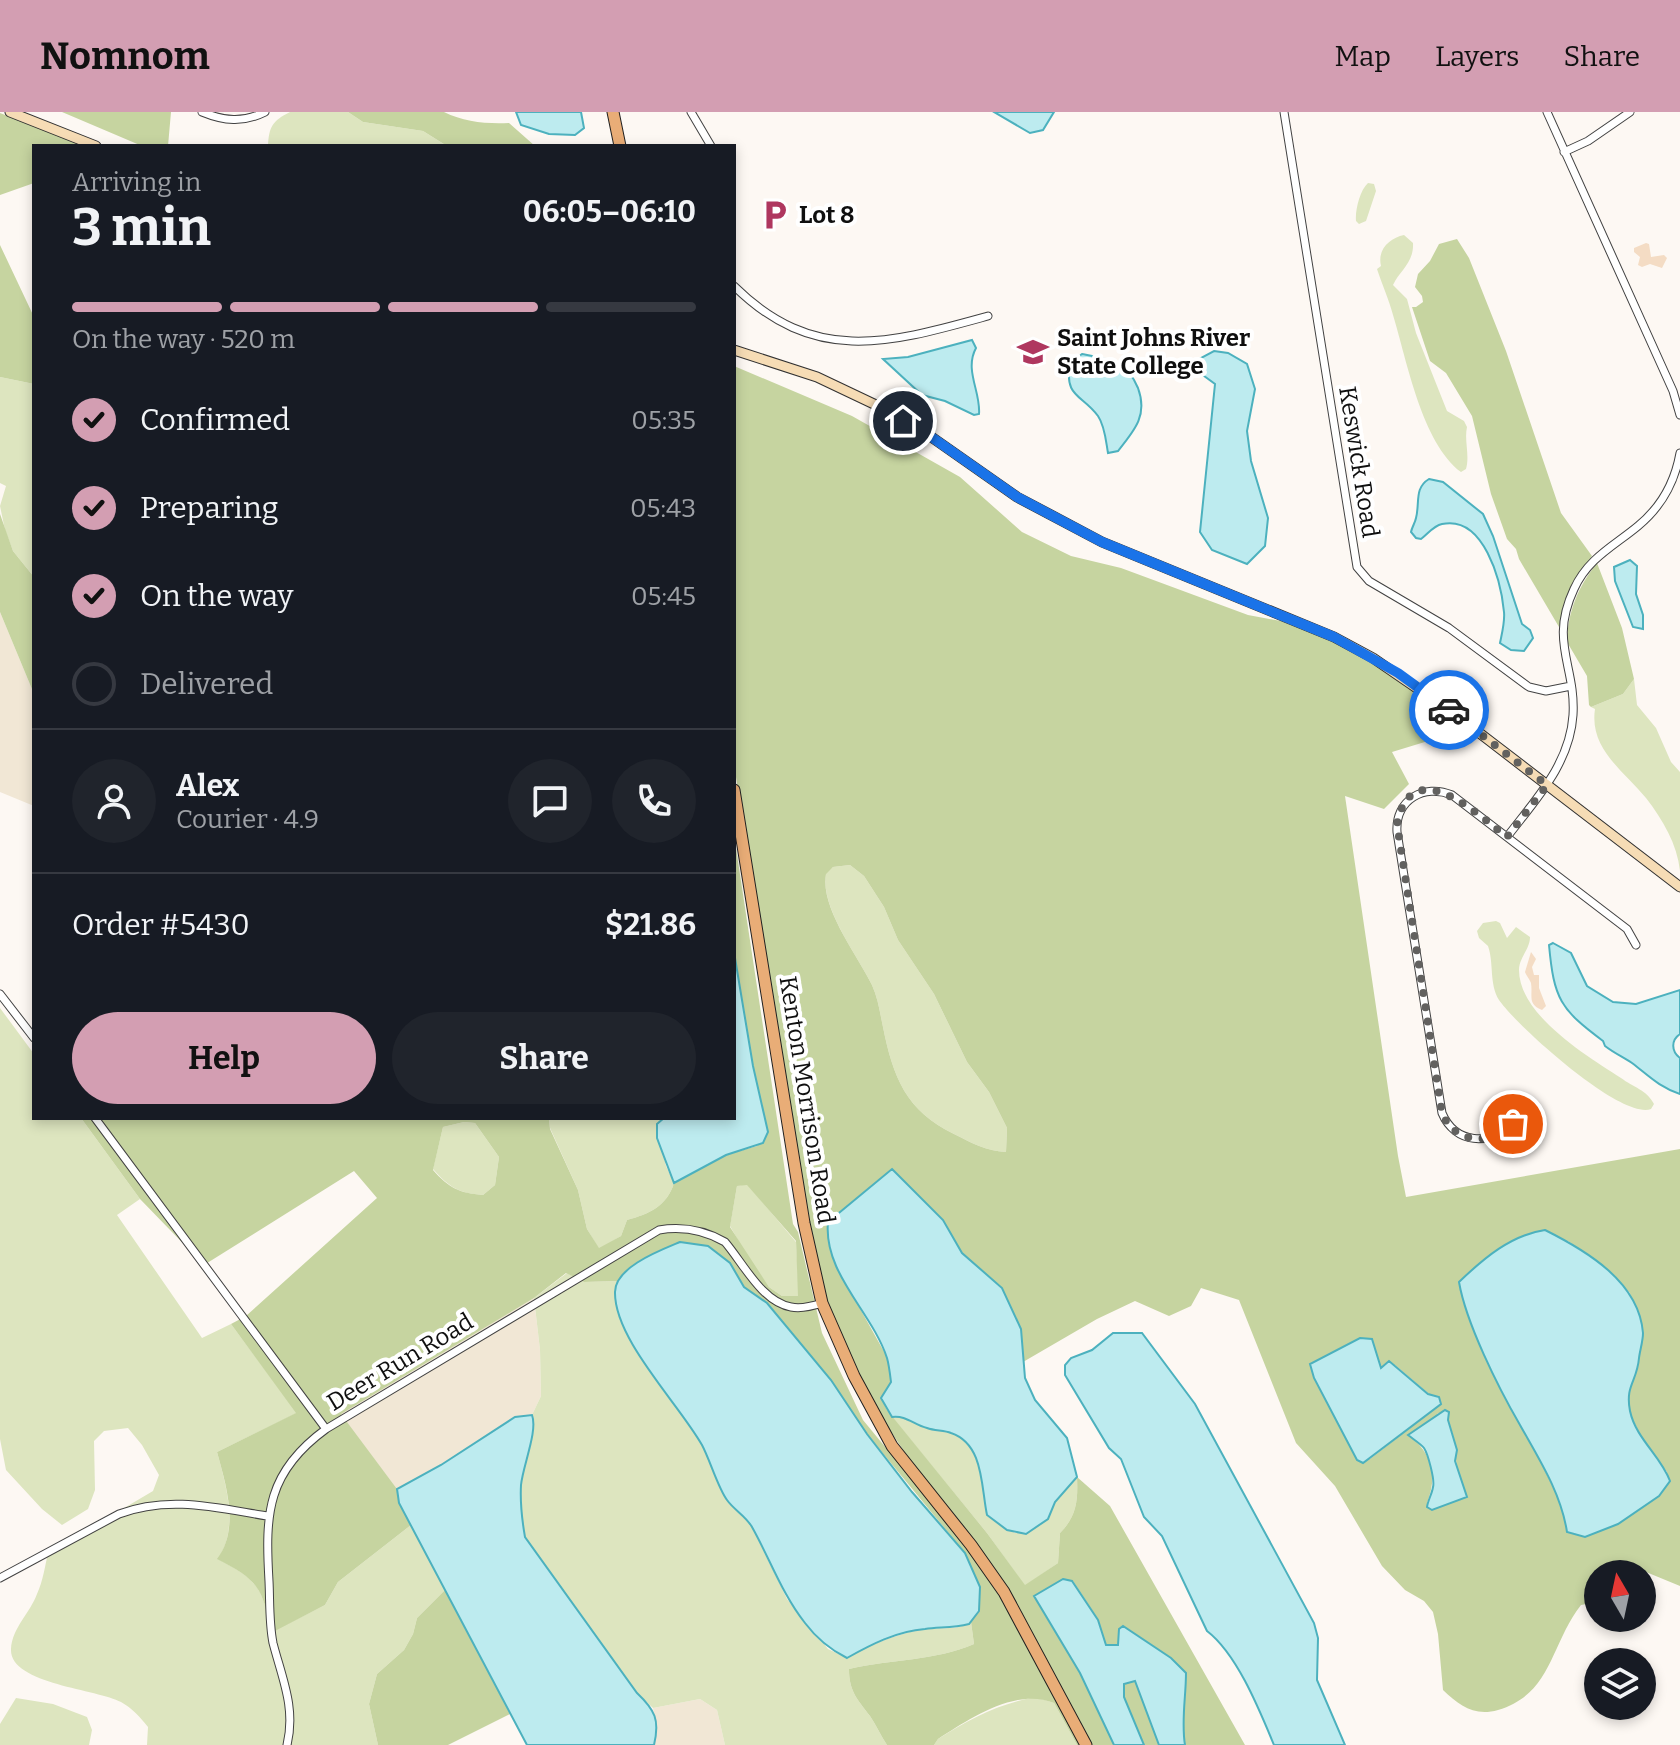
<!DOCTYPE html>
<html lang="en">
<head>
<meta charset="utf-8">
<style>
	:root { --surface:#171b24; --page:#20242c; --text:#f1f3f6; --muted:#9ea1a6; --line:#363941; --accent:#d39eb2 }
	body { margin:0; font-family:Bitter,serif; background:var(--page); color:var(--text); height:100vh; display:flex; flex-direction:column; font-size:30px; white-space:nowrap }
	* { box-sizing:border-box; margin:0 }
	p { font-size:26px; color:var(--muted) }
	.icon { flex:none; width:44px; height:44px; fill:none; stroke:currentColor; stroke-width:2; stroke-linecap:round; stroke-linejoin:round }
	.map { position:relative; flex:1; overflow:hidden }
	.sheet { position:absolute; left:32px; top:32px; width:704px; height:976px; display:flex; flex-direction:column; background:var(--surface); border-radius:0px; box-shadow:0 4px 12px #0003 }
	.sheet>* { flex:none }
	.needle { width:52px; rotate:351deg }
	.fabs { position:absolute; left:1584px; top:1448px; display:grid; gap:16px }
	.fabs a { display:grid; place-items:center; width:72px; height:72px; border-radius:50%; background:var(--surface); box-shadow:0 4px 12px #0003; font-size:40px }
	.pin { position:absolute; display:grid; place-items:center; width:68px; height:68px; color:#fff; margin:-34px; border:4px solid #fff; border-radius:50%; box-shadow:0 2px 8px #0007 }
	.courier { position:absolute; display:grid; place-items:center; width:80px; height:80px; margin:-40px; border:6px solid #1a73e8; border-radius:50%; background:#fff; color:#222; box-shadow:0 2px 10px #0007 }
	.overview em { font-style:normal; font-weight:700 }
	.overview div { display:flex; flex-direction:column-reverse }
	.overview { display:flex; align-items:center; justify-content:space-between; height:136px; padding:0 40px }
	h1 { font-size:52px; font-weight:700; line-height:60px }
	.bar { display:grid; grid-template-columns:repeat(4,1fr); gap:12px 8px; align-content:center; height:96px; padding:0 40px }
	.bar i { height:10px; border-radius:6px; background:var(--line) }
	.bar .on { background:var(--accent) }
	.bar p { grid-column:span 4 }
	.line { display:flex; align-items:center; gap:20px; padding:0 40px; border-top:2px solid var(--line) }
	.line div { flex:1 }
	.round { display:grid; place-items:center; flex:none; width:84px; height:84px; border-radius:42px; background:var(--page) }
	ol { padding:0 40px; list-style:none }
	li { display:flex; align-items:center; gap:24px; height:88px }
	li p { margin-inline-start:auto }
	li .icon { padding:8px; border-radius:50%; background:var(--accent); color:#111; stroke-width:4 }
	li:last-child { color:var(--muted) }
	li i { width:44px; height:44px; border:4px solid var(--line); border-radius:50% }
	.cta { display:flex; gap:16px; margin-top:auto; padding:16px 40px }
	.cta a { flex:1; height:92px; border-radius:48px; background:var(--accent); color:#111; font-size:32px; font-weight:700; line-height:92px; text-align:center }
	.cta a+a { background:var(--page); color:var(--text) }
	header { display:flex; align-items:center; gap:48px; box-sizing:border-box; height:112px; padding:0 40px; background:var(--accent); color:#111 }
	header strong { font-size:38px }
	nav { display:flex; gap:44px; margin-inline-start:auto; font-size:28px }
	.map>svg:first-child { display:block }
	.farmland { fill:#f1e7d5 }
	.green { fill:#dde5bf }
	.forest { fill:#c6d4a0; fill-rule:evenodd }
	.sand { fill:#f4dcc4 }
	.water { fill:#bdebef; stroke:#4cb1be; stroke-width:2 }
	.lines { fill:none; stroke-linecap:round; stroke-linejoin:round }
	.minor-casing { stroke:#424242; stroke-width:9 }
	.secondary-casing { stroke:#313131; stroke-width:11 }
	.primary-casing { stroke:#202020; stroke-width:13 }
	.minor { stroke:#fff; stroke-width:7 }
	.secondary { stroke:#f6dcb5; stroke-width:9 }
	.primary { stroke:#e9ad77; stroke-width:11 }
	.done { stroke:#62615f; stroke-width:8; stroke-dasharray:0 14.4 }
	.route { stroke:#1a73e8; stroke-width:10 }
	.labels { text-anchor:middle; stroke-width:8; stroke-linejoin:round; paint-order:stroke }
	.poi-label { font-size:24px; font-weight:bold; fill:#0f0f0f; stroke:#fff; text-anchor:start }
	.street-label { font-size:24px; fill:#0f0f0f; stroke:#fff }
</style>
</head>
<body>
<header>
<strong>Nomnom</strong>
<nav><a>Map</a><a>Layers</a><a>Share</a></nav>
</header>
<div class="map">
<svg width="1680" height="1633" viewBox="0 0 1680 1633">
	<rect width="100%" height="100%" fill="#fdf8f3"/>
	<!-- farmland -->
	<path class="farmland" d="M0,500l34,82v112l-34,-14z
		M534,1186l6,52 1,46 -9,19 -17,2 -74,48 -44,24 -57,-75z
		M700,1587l17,11 8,35h-71l3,-12 -4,-25z"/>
	<!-- green -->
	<path class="green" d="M290,0h58l15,10 60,9 24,15h-179c1,-19 4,-25 22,-34z
		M1368,71l6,1 2,7 -10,30 -7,3 -3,-3c-1,-11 4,-31 12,-38z
		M1404,123l9,8c1,20 -13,27 -20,42l14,14 9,34 31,78 17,10 3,6c-3,14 3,28 -1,42l-5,3c-39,-29 -54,-111 -68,-157 -4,-15 -11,-31 -16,-46l4,-3c-4,-17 9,-28 23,-31z
		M0,265l34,7v193l-21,-26 -8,-21 -5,-24 6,-20 -6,-3z
		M1634,567l3,26 19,23 15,34 9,10v99c-3,-27 -17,-51 -34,-73 -22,-27 -57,-49 -51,-89l-4,-2 32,-13z
		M850,753l14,11 20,31 14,33 36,54 33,68 22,30 18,36 -1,24c-20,-1 -34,-9 -52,-18 -48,-23 -61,-57 -71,-107 -3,-14 -5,-29 -11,-42 -15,-31 -52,-77 -46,-112l7,-6z
		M1496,809l4,2 7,15 9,-11 14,10c0,12 -11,21 -11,33 0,45 68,86 102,108 12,9 26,12 33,26l-3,5c-30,11 -134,-83 -152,-109 -10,-16 -5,-37 -11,-54l-9,-8 -2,-7 6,-8z
		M0,896l34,46v64h47l59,81 -23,16 85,123 29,-14 66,89 -80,39c9,33 22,76 1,107 40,21 45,29 53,73l54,-27 13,-23 73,-57 34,65 -28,28 -4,16 -9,16 -27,24 -8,30 9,41h-231l1,-18c-8,-10 -16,-19 -27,-25 -23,-13 -112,-18 -110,-53 1,-21 19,-36 26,-55 6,-13 8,-28 11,-41l105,-62 6,-16 -17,-30 -14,-17 -24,3 -10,10 1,49 -7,19 -26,16 -20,-16 -36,-39 -6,-31z
		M549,1006h115l-7,6 9,42 8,17c-7,23 -25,31 -47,37l-6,16 -22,13 -12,-20 -9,-39 -28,-62z
		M464,1010l11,1 24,34 -4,28 -12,10c-25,-2 -34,-8 -50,-26l10,-42z
		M747,1072l49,58 3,54h-17l-13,-9 -22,-31 -17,-30 7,-40z
		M567,1161l17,9 35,-1 -4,9 32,77 54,75 24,56 25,25 37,76 41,50 19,9c23,-13 46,-23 73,-28 18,-4 35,2 51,-8l3,22c-39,17 -83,15 -125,25 0,22 8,30 21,47 6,9 11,20 17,29h-162l-8,-35 -17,-11 -47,9 -16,-15 -112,-156c-3,-17 -5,-34 -4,-52 2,-20 17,-54 11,-70l9,-19 -1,-46 -6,-52z
		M900,1304c8,3 15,8 23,11 10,4 22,3 31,7 30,14 27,53 33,81l28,18h11l22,-14 7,-17 22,-25c1,23 0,39 -17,56l-2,30 -33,23 -38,-53 -95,-116z
		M1036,1585l18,6 23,42h-143l4,-6c31,-20 62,-36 98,-42z
		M16,1586l37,6 34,13 5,13 -3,15h-89v-21z"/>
	<!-- forest -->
	<path class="forest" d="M62,0h109l-3,34h-26z
		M348,0h96c20,10 42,12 65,11l26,23h-88l-24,-15 -60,-9z
		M0,1l84,33h-50v37l-34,12z
		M1457,127l12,19 37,93 55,162 31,43 -20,28 -13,43 -40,-68 -3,-10 -9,-10 -16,-45 -19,-78 -26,-43 -16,-12 -18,-54h4l7,-5 -1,-6 -7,-9 3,-13 12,-13 9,-17z
		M0,133l34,72v67l-34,-7z
		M734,254l118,50 108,61 62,55 49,24 50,12 127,47 38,7 46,19 64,36 61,45 -6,12 -59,18 17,32 -25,25 -39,-13 53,360 8,41 274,-48v437l-34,-14 -48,2v28l-17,3c-31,40 -29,89 -83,105 -24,7 -39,-5 -55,-20l-5,-56 -5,-22 -9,-11 -19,-11 -23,-24 -47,-80 -39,-43 -57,-143 -38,-12 -10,18 -22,10 -34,-15 -38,18 -74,43 -21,-74 -40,-35 -19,-33 -51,-51 -64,53 11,49 48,86 4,25 -10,16 6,12 100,123 38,52 33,-22 2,-30c17,-17 18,-33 17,-56l33,29 135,239h-60c-4,-24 1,-48 0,-72 -19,-20 -39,-35 -66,-43v15h-13l-8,-26 -25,-38 -30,31 37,61 34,72h-23l-69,-130 -97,-132 -53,-80 -34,-74 -19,-52 -85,-512zM850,753l14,11 20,31 14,33 36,54 33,68 22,30 18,36 -1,24c-20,-1 -34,-9 -52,-18 -48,-23 -61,-57 -71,-107 -3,-14 -5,-29 -11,-42 -15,-31 -52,-77 -46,-111l7,-7zM1568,1129l37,27 25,25 8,74 -11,26 4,23 14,28 22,28 -8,24 -41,28 -33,13 -18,-5 -4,-24 -23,-47zM1360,1226l21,30 14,-3 46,39 -71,55 -13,1 -47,-95zM1438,1301c16,11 17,28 18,46 0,13 7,27 11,38l-40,6c11,-29 5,-49 -18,-68l27,-17z
		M0,402l13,37 21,26v117l-34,-82z
		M1597,451l25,65 12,51 -11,15 -32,13 -2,-2 -2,-29 -20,-34c1,-31 11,-55 30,-79z
		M734,723l59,389 5,8 24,101 41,87 105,128 33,47 80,150h-4l-23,-42c-38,-16 -85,16 -116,36l-4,6h-47c-6,-9 -11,-20 -17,-29 -13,-17 -21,-25 -21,-47 42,-10 86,-8 125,-25l-3,-22 8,-11 -14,-58 -98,-119 -36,-54 -37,-45 -27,-32 -23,-16 -14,-24 -102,6 -9,12 -35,1 -18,-9 -32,25 -193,116 56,75 2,14 12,22 -73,57 -13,23 -54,28c-8,-45 -13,-53 -54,-74 23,-30 9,-74 0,-107l79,-39 -65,-89 15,-8 131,-118 -23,-27 -150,94 -64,-66 -59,-81h468l1,11 28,61 9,39 12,19 22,-12 6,-16c22,-6 40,-14 47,-37l52,-28 31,-9 11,-14 -15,-66 -19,-114zM464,1010l11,1 24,34 -4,28 -12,10c-24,-2 -34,-7 -50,-25l10,-43zM747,1073l49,56 2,55h-16l-13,-9 -39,-60 7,-41z
		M445,1478l65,124 -62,31h-70l-9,-41 8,-30 27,-24 9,-16 4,-16z
		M1136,1569l23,64h-15l-20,-48v-13z"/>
	<!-- sand -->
	<path class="sand" d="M1646,131l3,1 2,13 13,-2 3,3 -5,10 -12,-4 -8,3 -4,-2 2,-8 -6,-5v-4z
		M1531,840l5,7 -4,8 2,8h5v13l7,18 -4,4c-15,-6 -9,-14 -11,-27 0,-1 -6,-10 -6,-11z"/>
	<!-- water -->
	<path class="water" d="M516,0h65l3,16 -9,7 -26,-1 -28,-9z
		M994,0h60l-11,18 -13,3z
		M972,228l4,8c-12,22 5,44 3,66l-5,1 -29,-14 -23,-6 -39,-36 25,-2z
		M1214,239l14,2 19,11 8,25 -8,42 4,30 17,57 -3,28 -18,18 -35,-14 -12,-18 15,-148 -15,-11 -1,-14z
		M1082,242c27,5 45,7 56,34 10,27 -3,42 -20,63l-10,2c-2,-11 -3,-27 -10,-37 -16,-22 -34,-18 -28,-53z
		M1429,367l14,3 40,32 10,22 29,88 8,6 3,8 -9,13 -13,-1 -11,-7c2,-10 5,-21 4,-31 -3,-31 -20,-97 -62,-88 -9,2 -14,10 -21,15l-5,-1 -5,-6c1,-5 4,-9 5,-14 4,-15 -2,-30 13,-39z
		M1630,448l7,6 -1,28 7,21v14l-10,-2 -18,-46 -1,-14z
		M1553,831l18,10 16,33 26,16 23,2 44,-14v44c-9,6 -9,17 0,24v36c-21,-7 -31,-18 -48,-31 -9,-6 -18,-10 -27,-17l-2,-5c-43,-32 -49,-42 -54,-96z
		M734,840l19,114 15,66 -5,11 -37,12 -52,28 -17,-45v-14l7,-6h70z
		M892,1057l51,51 19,33 40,35 19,41 4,49 10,22 32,38 10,39 -22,25 -7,17 -22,15 -19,-4 -20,-15c-6,-28 -3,-71 -36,-82 -7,-3 -16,-2 -24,-5 -13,-3 -21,-13 -35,-11l-11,-19 10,-16c-1,-8 -2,-17 -4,-24 -15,-46 -64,-85 -59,-136z
		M1545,1118c42,21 94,52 98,103 0,8 -3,17 -4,25 -2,24 -14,27 -9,53 6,28 31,45 40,70l-11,15 -41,28 -33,13 -18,-5c-6,-39 -28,-73 -47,-107 -22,-38 -54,-102 -61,-143 25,-24 52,-47 86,-52z
		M680,1130l28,4 22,17 14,24 23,16 64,77 36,54 45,58 53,61 15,34 -1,24 -10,13c-16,4 -29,3 -44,5 -28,2 -55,16 -78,29 -18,-9 -30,-19 -42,-35 -23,-29 -35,-64 -53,-96 -6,-11 -18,-17 -25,-27 -9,-12 -17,-40 -25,-55 -23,-41 -88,-106 -87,-153 0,-25 46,-42 65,-50z
		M1113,1221h29l53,71 119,219 4,15 -1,42 28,65h-71c-15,-36 -37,-91 -67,-114l-45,-95 -18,-19 -23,-58 -12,-11 -44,-73v-10l6,-7 21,-8z
		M1360,1226l12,1 9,29 8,-7 39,33 11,3 2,7 -78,59 -6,-3 -43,-82 -4,-14z
		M1445,1298l4,2 -1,8 9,30 -2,11 12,36 -35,13 -5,-3c1,-7 5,-13 6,-20 2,-7 -5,-33 -9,-39 -3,-4 -11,-9 -16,-13z
		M532,1303c6,16 -9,50 -11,70 -1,18 1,35 4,52l112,156c18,17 23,27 17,52h-127l-128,-242 -2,-14 44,-24 74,-48z
		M1063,1467l9,2 26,39 8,25h12l1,-16 4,-3 48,32 15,15c0,24 -5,48 -1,72h-26l-24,-64 -11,3v13l20,48h-30l-34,-72 -46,-77z"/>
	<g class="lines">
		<defs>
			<path id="minor" d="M202,0c22,9 41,11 63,0
				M691,0l20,34
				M1284,0l73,455 12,14 80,47 80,59 17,4 25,-5
				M1547,0l126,279 7,24
				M1564,40l24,-11 42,-29
				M734,174c81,80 156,57 254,30
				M1507,725c28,-37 63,-73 66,-122 3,-49 -24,-73 1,-126 14,-31 40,-43 64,-63 23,-19 37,-45 42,-73
				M0,882l34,44
				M95,1006l231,311 333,-199c24,-4 45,0 66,12 18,21 37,60 66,65 10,2 22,-1 31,-4
				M1513,1012c-23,22 -58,20 -71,-11l-45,-281c-2,-32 27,-49 55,-37l175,134 9,16
				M0,1466l119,-64c50,-19 98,-6 148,2
				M287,1633c9,-37 -5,-67 -14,-102 -4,-20 -3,-42 -4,-62 -4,-68 -2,-109 57,-152"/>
			<path id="secondary" d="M10,0l86,34
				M734,238l83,27 59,28 54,31 87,61 85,45 232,95 39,21 83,57 224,172"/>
			<path id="primary" d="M613,0l7,34
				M734,678l70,433 18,80 32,73 38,70 79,99 33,47 82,153"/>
		</defs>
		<!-- minor casing -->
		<use href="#minor" class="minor-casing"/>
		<!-- secondary casing -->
		<use href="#secondary" class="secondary-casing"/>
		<!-- primary casing -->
		<use href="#primary" class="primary-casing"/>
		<!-- minor -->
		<use href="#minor" class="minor"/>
		<!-- secondary -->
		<use href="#secondary" class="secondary"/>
		<!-- primary -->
		<use href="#primary" class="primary"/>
	</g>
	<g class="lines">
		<!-- done -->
		<path class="done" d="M1449,598l98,75 -40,52c-30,-23 -95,-86 -110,-13l45,289c13,31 48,33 71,11"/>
		<!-- route -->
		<path class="route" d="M903,309l27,15 87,61 85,45 232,95 64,36 51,37"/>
	</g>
	<!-- icons -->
	<defs>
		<symbol id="parking-bare" viewBox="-9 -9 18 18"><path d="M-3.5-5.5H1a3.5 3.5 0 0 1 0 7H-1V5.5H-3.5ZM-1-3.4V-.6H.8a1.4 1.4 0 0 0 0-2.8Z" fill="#af375f" stroke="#fff" stroke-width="2.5" paint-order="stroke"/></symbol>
		<symbol id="university-bare" viewBox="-9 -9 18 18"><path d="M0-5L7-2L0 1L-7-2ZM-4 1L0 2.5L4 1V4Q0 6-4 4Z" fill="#af375f" stroke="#fff" stroke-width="2.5" paint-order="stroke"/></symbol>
	</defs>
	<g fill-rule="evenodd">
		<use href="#parking-bare" x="753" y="81" width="44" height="44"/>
		<use href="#university-bare" x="1011" y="218" width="44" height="44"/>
	</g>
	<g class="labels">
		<!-- poi labels -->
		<g class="poi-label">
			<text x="799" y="111">Lot 8</text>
			<text x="1057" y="234">Saint Johns River<tspan x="1057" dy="28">State College</tspan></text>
		</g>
		<!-- street labels -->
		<g class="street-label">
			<text transform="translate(1359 350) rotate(81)" y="8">Keswick Road</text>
			<text transform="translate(807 988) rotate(81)" y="8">Kenton Morrison Road</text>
			<text transform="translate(400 1250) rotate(-31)" y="8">Deer Run Road</text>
		</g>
	</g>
</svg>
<div class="fabs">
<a><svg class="needle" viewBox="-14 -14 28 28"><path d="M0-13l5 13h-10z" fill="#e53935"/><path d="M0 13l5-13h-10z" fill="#9ea1a6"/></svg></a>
<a><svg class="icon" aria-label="layers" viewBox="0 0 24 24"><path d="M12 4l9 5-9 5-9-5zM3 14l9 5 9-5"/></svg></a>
</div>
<div class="pin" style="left:1513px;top:1012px;background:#ea580c"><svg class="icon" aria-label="bag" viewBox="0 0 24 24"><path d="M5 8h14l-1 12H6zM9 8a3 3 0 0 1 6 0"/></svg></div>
<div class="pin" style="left:903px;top:309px;background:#1f2937"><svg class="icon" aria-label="home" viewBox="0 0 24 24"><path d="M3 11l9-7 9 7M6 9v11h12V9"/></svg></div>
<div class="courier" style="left:1449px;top:598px"><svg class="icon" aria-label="car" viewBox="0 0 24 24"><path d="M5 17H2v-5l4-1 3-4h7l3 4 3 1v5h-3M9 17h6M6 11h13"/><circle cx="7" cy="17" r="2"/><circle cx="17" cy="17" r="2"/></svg></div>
<section class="sheet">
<div class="overview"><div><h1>3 min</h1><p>Arriving in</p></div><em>06:05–06:10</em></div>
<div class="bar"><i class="on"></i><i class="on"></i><i class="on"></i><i></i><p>On the way · 520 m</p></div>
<ol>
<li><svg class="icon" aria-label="check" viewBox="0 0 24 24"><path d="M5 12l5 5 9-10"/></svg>Confirmed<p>05:35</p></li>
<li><svg class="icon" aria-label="check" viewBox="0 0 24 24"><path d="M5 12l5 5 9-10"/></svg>Preparing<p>05:43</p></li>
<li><svg class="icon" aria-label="check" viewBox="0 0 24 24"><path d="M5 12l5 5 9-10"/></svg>On the way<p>05:45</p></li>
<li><i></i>Delivered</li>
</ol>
<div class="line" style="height:144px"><a class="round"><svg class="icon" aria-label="person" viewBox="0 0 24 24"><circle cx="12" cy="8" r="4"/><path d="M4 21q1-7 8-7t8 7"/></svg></a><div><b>Alex</b><p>Courier · 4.9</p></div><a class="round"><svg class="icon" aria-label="chat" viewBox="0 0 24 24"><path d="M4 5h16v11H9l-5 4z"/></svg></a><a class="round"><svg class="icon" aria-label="phone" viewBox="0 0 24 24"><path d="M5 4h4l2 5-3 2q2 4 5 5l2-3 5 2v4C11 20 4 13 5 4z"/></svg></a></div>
<div class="line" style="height:104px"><div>Order #5430</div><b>$21.86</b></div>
<div class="cta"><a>Help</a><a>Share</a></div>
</section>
</div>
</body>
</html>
